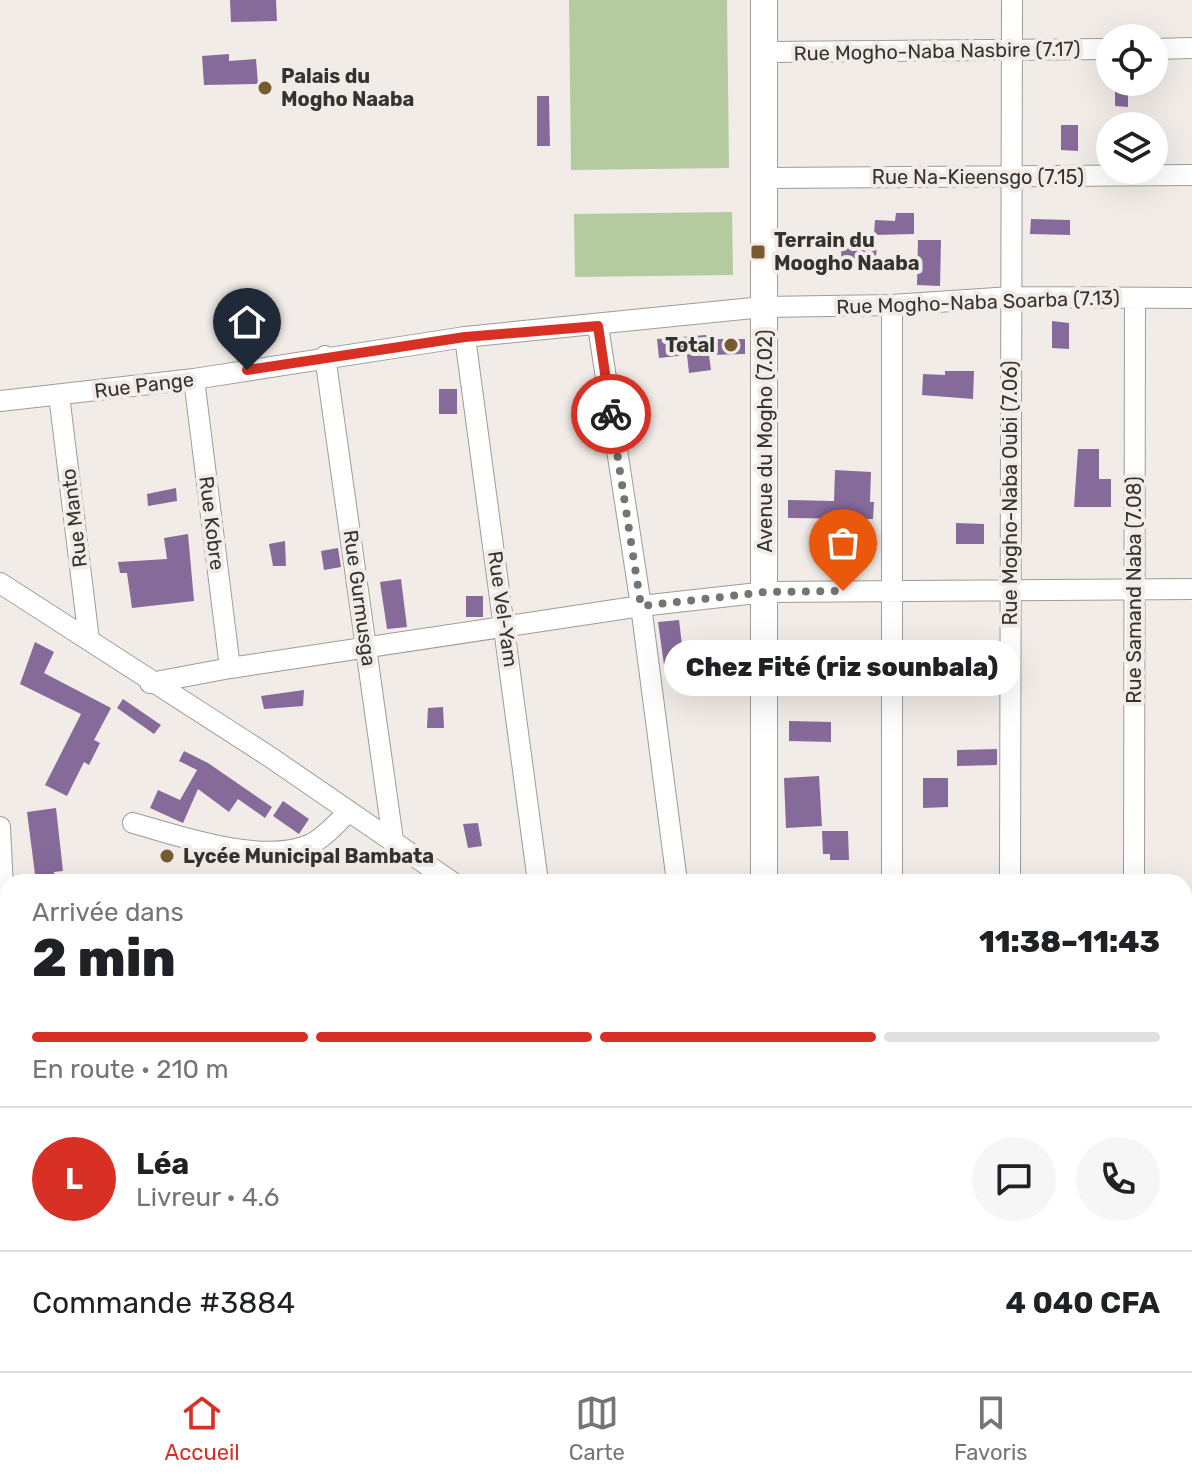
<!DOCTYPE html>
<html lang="fr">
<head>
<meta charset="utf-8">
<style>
	:root { --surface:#fff; --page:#f6f6f6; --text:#202124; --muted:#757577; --line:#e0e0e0; --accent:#d93025 }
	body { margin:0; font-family:Rubik,sans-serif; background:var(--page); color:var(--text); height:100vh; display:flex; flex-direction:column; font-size:30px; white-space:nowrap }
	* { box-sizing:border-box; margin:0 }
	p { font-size:26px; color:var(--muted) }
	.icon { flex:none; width:44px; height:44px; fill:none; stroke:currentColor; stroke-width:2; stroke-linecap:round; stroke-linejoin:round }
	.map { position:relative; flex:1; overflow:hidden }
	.drawer { position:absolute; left:0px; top:874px; width:1192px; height:498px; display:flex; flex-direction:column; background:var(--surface); border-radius:24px 24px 0 0; box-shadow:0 8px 32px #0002 }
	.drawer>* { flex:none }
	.buttons { position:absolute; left:1096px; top:24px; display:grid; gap:16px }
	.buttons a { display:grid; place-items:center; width:72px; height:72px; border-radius:50%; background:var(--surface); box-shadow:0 8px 32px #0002; font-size:40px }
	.pin { position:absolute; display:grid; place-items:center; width:68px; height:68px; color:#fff; margin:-82px -34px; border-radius:50% 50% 50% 0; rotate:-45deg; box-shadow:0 0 8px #0007 }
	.pin .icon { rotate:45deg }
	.courier { position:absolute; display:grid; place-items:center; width:80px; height:80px; margin:-40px; border:6px solid #d93025; border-radius:50%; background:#fff; color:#222; box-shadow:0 2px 10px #0007 }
	.bubble { position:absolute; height:56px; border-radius:28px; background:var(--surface); box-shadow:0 8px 32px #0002; font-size:26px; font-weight:800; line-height:56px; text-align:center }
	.overview em { font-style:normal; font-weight:800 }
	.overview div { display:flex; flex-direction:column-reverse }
	.overview { display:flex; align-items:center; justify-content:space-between; height:136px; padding:0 32px }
	h1 { font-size:52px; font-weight:800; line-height:60px }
	.bar { display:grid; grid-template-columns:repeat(4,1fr); gap:12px 8px; align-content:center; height:96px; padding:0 32px }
	.bar i { height:10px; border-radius:6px; background:var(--line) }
	.bar .active { background:var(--accent) }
	.bar p { grid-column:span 4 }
	.line { display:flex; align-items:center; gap:20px; padding:0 32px; border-top:2px solid var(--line) }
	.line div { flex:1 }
	.round { display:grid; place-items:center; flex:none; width:84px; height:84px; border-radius:42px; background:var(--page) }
	.tabs { display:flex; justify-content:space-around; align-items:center; height:112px; border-top:2px solid var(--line); background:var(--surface); font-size:22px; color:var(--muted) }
	.tabs a { display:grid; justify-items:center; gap:4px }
	.tabs .active { color:var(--accent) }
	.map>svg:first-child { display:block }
	.green { fill:#b4cba0 }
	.building { fill:#866a9a }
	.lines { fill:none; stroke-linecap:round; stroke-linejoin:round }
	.minor-casing { stroke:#9f9b95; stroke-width:22 }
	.major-casing { stroke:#9f9b95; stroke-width:28 }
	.minor { stroke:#fff; stroke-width:20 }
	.major { stroke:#fff; stroke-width:26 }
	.done { stroke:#767471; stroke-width:8; stroke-dasharray:0 14.4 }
	.route { stroke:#d93025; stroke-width:10 }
	.poi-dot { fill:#775b2e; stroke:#f1ece7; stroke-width:3 }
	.labels { text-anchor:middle; stroke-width:8; stroke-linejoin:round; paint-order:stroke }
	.street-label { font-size:20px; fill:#343331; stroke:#f1ece7 }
	.poi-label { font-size:20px; font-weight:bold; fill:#343331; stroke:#f1ece7; text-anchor:start }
</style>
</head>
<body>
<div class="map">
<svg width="1192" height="1371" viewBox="0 0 1192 1371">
	<rect width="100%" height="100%" fill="#f1ece7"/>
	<!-- green -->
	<path class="green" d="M569,0h158l2,168 -158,2z
		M732,212l1,63 -158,2 -1,-63z"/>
	<!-- building -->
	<path class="building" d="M230,0h46l1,21 -46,1z
		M229,54v7l27,-2 2,25 -54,1 -2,-29z
		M1115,82h13v25l-13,-1z
		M537,96h12l1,50h-13z
		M1061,125h17v26l-17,-1z
		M896,213h18v21l-40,1 1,-15 20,1z
		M1031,219l39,1v15l-40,-1z
		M842,237l35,3 -1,20 -35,-2z
		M918,240h23l-1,46 -23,-1z
		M1052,321l17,2v26l-17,-1z
		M706,335l1,4h38v15l-36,1 2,15 -22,3 -2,-18 -28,3 -2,-19z
		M945,371h29l-1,28 -51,-4 1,-21 22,1z
		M439,389h18v25h-18z
		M1078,449h21v30h12v28h-37z
		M835,470l36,2 -1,30h4l-1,17 -85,-1v-18l46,1z
		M176,488l1,13 -29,5 -1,-12z
		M956,523l28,1v20h-28z
		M188,534l6,67 -62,7 -5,-35h-7l-2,-11 49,-3 -3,-21z
		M285,541l1,25h-13l-4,-22z
		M338,548l3,19 -17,3 -3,-19z
		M401,579l6,48 -20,2 -7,-47z
		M466,596h17v21h-17z
		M679,620l5,42 -20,3 -6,-43z
		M35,642l19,10 -10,21 67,35 -17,32 6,3 -11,22 -5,-3 -17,34 -22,-11 36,-71 -61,-30z
		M304,690l-1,16 -39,3 -3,-13z
		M123,699l38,26 -7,9 -37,-26z
		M443,707l1,21h-17l1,-20z
		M789,721l42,1v20l-42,-1z
		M997,749v16l-40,1v-16z
		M184,751l24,12 64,44 -7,11 -27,-19 -9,13 -31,-23 -15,34 -33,-15 8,-18 22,10 17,-30 -18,-9z
		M819,776l3,50 -36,2 -2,-50z
		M923,778h25v29l-25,1z
		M283,801l26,18 -10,15 -26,-18z
		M56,808l7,63 -9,1v10h-18l-9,-70z
		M478,823l4,23 -14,2 -5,-24z
		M822,831h26l1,29h-19v-6h-7z"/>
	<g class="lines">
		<defs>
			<path id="minor" d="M1154,49l38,-1
				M765,52l345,-3
				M764,178l428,-3
				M598,326l43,280 36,276
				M465,337l73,545
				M325,356l68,484
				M194,379l36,289
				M59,395l30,245
				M0,401l194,-22 271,-42 298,-30 129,-2 119,-8 181,1
				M0,583l270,174 182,125
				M150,683l80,-15 411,-62 125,-14 426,-3
				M133,823c46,13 132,43 178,21 14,-7 27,-22 38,-33
				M0,827l8,162
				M892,882v-577
				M1010,882l2,-882
				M1134,882l1,-584
				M1184,925l8,-1
				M0,1042h8
				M0,1203l8,-1
				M1184,1247h8
				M0,1364l8,-1
				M26,1364v7
				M315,1364l1,7
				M1158,1364l8,7"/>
			<path id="major" d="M764,882v-882
				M767,1371v-7"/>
		</defs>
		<!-- minor casing -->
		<use href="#minor" class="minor-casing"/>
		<!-- major casing -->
		<use href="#major" class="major-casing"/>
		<!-- minor -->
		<use href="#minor" class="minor"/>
		<!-- major -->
		<use href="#major" class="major"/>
	</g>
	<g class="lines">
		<!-- done -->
		<path class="done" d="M611,414l30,192 125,-14 77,-1"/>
		<!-- route -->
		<path class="route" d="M247,370l218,-33 133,-11 13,88"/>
	</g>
	<!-- markers -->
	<g class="poi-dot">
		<circle cx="265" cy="88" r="8"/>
		<rect x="750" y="244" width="16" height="16" rx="4"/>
		<circle cx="731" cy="345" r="8"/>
		<circle cx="167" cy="856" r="8"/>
	</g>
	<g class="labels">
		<!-- street labels -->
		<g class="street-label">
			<text transform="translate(937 51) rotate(-1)" y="7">Rue Mogho-Naba Nasbire (7.17)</text>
			<text x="978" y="184">Rue Na-Kieensgo (7.15)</text>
			<text transform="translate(978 302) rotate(-2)" y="7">Rue Mogho-Naba Soarba (7.13)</text>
			<text transform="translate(144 385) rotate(-7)" y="7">Rue Pange</text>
			<text transform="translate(765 441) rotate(-90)" y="7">Avenue du Mogho (7.02)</text>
			<text transform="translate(1010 493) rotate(-90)" y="7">Rue Mogho-Naba Oubi (7.06)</text>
			<text transform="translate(74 518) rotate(-97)" y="7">Rue Manto</text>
			<text transform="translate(212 523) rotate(83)" y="7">Rue Kobre</text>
			<text transform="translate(1134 590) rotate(-90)" y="7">Rue Samand Naba (7.08)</text>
			<text transform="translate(360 598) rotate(82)" y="7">Rue Gurmusga</text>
			<text transform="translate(503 609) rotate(82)" y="7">Rue Vel-Yam</text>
		</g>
		<!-- poi labels -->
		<g class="poi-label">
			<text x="281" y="83">Palais du<tspan x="281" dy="23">Mogho Naaba</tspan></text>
			<text x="774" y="247">Terrain du<tspan x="774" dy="23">Moogho Naaba</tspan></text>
			<text x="715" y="352" text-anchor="end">Total</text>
			<text x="183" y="863">Lycée Municipal Bambata</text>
		</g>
	</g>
</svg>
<div class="buttons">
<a><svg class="icon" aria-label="locate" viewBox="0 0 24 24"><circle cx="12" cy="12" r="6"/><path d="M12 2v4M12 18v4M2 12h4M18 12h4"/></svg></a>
<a><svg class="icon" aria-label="layers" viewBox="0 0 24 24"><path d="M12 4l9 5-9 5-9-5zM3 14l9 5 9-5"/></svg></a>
</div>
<div class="pin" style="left:843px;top:591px;background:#ea580c"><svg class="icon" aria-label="bag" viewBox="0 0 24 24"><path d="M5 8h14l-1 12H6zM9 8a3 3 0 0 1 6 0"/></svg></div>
<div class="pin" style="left:247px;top:370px;background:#1f2937"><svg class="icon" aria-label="home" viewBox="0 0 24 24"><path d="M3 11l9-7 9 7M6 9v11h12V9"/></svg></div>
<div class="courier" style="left:611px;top:414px"><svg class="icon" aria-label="bike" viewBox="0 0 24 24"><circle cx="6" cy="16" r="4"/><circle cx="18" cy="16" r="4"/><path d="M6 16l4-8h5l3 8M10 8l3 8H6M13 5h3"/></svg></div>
<div class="bubble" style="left:664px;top:640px;width:356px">Chez Fité (riz sounbala)</div>
<section class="drawer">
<div class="overview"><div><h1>2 min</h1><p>Arrivée dans</p></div><em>11:38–11:43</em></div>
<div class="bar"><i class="active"></i><i class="active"></i><i class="active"></i><i></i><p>En route · 210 m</p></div>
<div class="line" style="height:144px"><b class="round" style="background:var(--accent);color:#fff">L</b><div><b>Léa</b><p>Livreur · 4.6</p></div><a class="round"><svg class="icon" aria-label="chat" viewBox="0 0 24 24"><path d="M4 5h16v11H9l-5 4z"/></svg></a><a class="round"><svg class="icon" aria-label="phone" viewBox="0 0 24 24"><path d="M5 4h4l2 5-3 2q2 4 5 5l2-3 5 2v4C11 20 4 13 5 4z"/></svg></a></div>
<div class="line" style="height:104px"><div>Commande #3884</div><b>4 040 CFA</b></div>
</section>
</div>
<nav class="tabs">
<a class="active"><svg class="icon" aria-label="home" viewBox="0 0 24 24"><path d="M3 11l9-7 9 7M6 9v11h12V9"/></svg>Accueil</a>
<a><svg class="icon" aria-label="map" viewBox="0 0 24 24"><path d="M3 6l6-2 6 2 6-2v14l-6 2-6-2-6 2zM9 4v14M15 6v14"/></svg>Carte</a>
<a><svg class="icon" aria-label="saved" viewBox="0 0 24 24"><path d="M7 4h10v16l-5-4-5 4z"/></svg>Favoris</a>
</nav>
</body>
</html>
